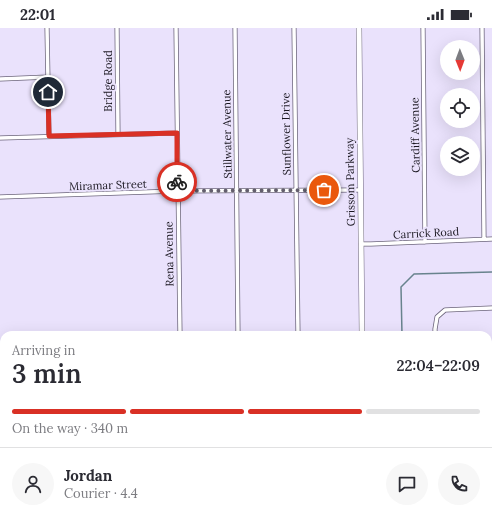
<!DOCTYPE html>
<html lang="en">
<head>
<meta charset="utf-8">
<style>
	:root { --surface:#fff; --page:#f7f7f7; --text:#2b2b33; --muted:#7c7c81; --line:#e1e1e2; --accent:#d93025 }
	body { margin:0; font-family:Lora,serif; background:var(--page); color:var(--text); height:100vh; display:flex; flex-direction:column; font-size:15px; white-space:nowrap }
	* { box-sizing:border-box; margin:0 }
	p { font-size:13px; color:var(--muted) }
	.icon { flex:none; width:22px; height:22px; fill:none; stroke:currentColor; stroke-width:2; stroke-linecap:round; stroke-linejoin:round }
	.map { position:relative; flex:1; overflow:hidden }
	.panel { position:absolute; left:0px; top:303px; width:492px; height:196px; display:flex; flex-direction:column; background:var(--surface); border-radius:12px 12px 0 0; box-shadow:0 4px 16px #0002 }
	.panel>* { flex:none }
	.needle { width:26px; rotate:179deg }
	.buttons { position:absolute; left:440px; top:12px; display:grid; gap:8px }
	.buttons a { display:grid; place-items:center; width:40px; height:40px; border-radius:50%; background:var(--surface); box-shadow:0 4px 16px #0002; font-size:20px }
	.pin { position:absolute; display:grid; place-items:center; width:34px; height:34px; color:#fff; margin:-17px; border:2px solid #fff; border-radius:50%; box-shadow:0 1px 4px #0007 }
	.courier { position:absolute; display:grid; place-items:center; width:40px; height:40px; margin:-20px; border:3px solid #d93025; border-radius:50%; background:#fff; color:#222; box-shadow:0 1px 5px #0007 }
	.summary em { font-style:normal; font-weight:600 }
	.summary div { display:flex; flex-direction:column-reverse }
	.summary { display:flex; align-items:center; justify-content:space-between; height:68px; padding:0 12px }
	h1 { font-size:26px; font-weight:600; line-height:30px }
	.bar { display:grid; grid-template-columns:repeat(4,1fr); gap:6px 4px; align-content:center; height:48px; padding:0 12px }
	.bar i { height:5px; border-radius:3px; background:var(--line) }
	.bar .active { background:var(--accent) }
	.bar p { grid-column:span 4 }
	.line { display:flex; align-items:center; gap:10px; padding:0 12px; border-top:1px solid var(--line) }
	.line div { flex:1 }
	.round { display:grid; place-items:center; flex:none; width:42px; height:42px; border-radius:21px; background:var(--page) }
	.status { display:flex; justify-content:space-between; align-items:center; height:28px; padding:0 20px; background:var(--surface); direction:ltr }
	.status svg { height:11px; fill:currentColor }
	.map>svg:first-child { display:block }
	.green { fill:#bacbb2 }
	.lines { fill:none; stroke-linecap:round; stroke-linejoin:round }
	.stream { stroke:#68838d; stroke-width:1.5 }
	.street-casing { stroke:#6c657b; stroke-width:5 }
	.secondary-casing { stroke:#6c657b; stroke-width:6 }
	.street { stroke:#fff; stroke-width:3.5 }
	.secondary { stroke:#fff; stroke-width:5 }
	.done { stroke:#635e6d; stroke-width:4; stroke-dasharray:0 7.2 }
	.route { stroke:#d93025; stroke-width:5 }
	.labels { text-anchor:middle; stroke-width:4; stroke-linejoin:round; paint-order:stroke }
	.street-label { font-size:11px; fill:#1a1720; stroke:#eae2fc }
</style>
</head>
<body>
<div class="status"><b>22:01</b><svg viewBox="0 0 49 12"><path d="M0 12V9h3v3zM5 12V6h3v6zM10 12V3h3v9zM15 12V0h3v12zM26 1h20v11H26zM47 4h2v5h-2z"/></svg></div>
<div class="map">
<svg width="492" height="499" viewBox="0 0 492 499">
	<rect width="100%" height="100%" fill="#eae2fc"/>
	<!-- green -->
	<path class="green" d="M0,433h4v62h111v4h-115z"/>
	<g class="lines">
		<!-- stream -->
		<path class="stream" d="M402,307l-1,-48 13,-13 78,-2"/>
		<defs>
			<path id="street" d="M47,0l2,108
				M117,0l1,106
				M176,0l4,307
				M235,0l3,307
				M294,0l4,307
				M423,0l2,214
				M482,0l2,211
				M0,51l48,-2
				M0,110l177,-5
				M0,169l177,-6 183,-1
				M361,216h10l121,-5
				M435,307v-6l2,-12 8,-7 47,-2
				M0,320h4
				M488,340h4
				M489,404l2,95
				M122,495v4
				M240,495v4
				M299,495l1,4
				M429,495v4
				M182,499l3,-4"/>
			<path id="secondary" d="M359,0l3,307
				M488,404h4
				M0,416h4
				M0,424h4
				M364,495v4"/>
		</defs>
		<!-- street casing -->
		<use href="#street" class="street-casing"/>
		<!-- secondary casing -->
		<use href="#secondary" class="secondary-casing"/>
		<!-- street -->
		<use href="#street" class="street"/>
		<!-- secondary -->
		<use href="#secondary" class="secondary"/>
	</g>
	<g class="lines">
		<!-- done -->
		<path class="done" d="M177,154v9l147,-1"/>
		<!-- route -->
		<path class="route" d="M48,64l1,44 128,-3v49"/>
	</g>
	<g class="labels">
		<!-- street labels -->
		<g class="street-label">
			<text transform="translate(108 53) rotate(-90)" y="4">Bridge Road</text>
			<text transform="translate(227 106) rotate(-91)" y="4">Stillwater Avenue</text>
			<text transform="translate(286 106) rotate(-91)" y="4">Sunflower Drive</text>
			<text transform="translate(415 107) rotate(-91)" y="4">Cardiff Avenue</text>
			<text transform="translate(350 154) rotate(-91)" y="4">Grissom Parkway</text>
			<text transform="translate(108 157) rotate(-2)" y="4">Miramar Street</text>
			<text transform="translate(426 205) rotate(-3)" y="4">Carrick Road</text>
			<text transform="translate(169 226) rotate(-91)" y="4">Rena Avenue</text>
		</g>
	</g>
</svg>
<div class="buttons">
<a><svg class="needle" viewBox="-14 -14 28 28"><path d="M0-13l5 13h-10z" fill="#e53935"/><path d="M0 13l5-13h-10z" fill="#7c7c81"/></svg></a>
<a><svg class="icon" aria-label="locate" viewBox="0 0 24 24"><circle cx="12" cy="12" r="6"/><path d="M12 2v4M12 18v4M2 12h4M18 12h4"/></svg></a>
<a><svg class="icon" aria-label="layers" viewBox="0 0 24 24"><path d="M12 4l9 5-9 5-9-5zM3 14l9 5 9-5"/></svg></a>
</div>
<div class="pin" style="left:324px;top:162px;background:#ea580c"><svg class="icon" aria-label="bag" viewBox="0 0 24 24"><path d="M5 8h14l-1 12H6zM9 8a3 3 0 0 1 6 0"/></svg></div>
<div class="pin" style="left:48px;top:64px;background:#1f2937"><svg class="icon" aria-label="home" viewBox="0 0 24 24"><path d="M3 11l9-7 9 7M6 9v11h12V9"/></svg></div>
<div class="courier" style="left:177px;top:154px"><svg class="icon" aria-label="bike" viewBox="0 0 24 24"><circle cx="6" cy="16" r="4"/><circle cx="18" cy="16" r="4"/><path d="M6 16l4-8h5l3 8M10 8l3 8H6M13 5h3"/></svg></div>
<section class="panel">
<div class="summary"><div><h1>3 min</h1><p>Arriving in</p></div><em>22:04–22:09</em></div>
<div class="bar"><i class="active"></i><i class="active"></i><i class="active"></i><i></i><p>On the way · 340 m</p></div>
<div class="line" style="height:72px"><a class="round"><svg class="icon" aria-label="person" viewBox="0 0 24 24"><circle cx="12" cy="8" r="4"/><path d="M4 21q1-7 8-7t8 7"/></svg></a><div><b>Jordan</b><p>Courier · 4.4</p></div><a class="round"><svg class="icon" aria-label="chat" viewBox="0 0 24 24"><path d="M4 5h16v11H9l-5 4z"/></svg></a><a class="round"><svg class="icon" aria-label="phone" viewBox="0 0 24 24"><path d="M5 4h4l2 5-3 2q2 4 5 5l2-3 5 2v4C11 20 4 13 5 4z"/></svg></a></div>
</section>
</div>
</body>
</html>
